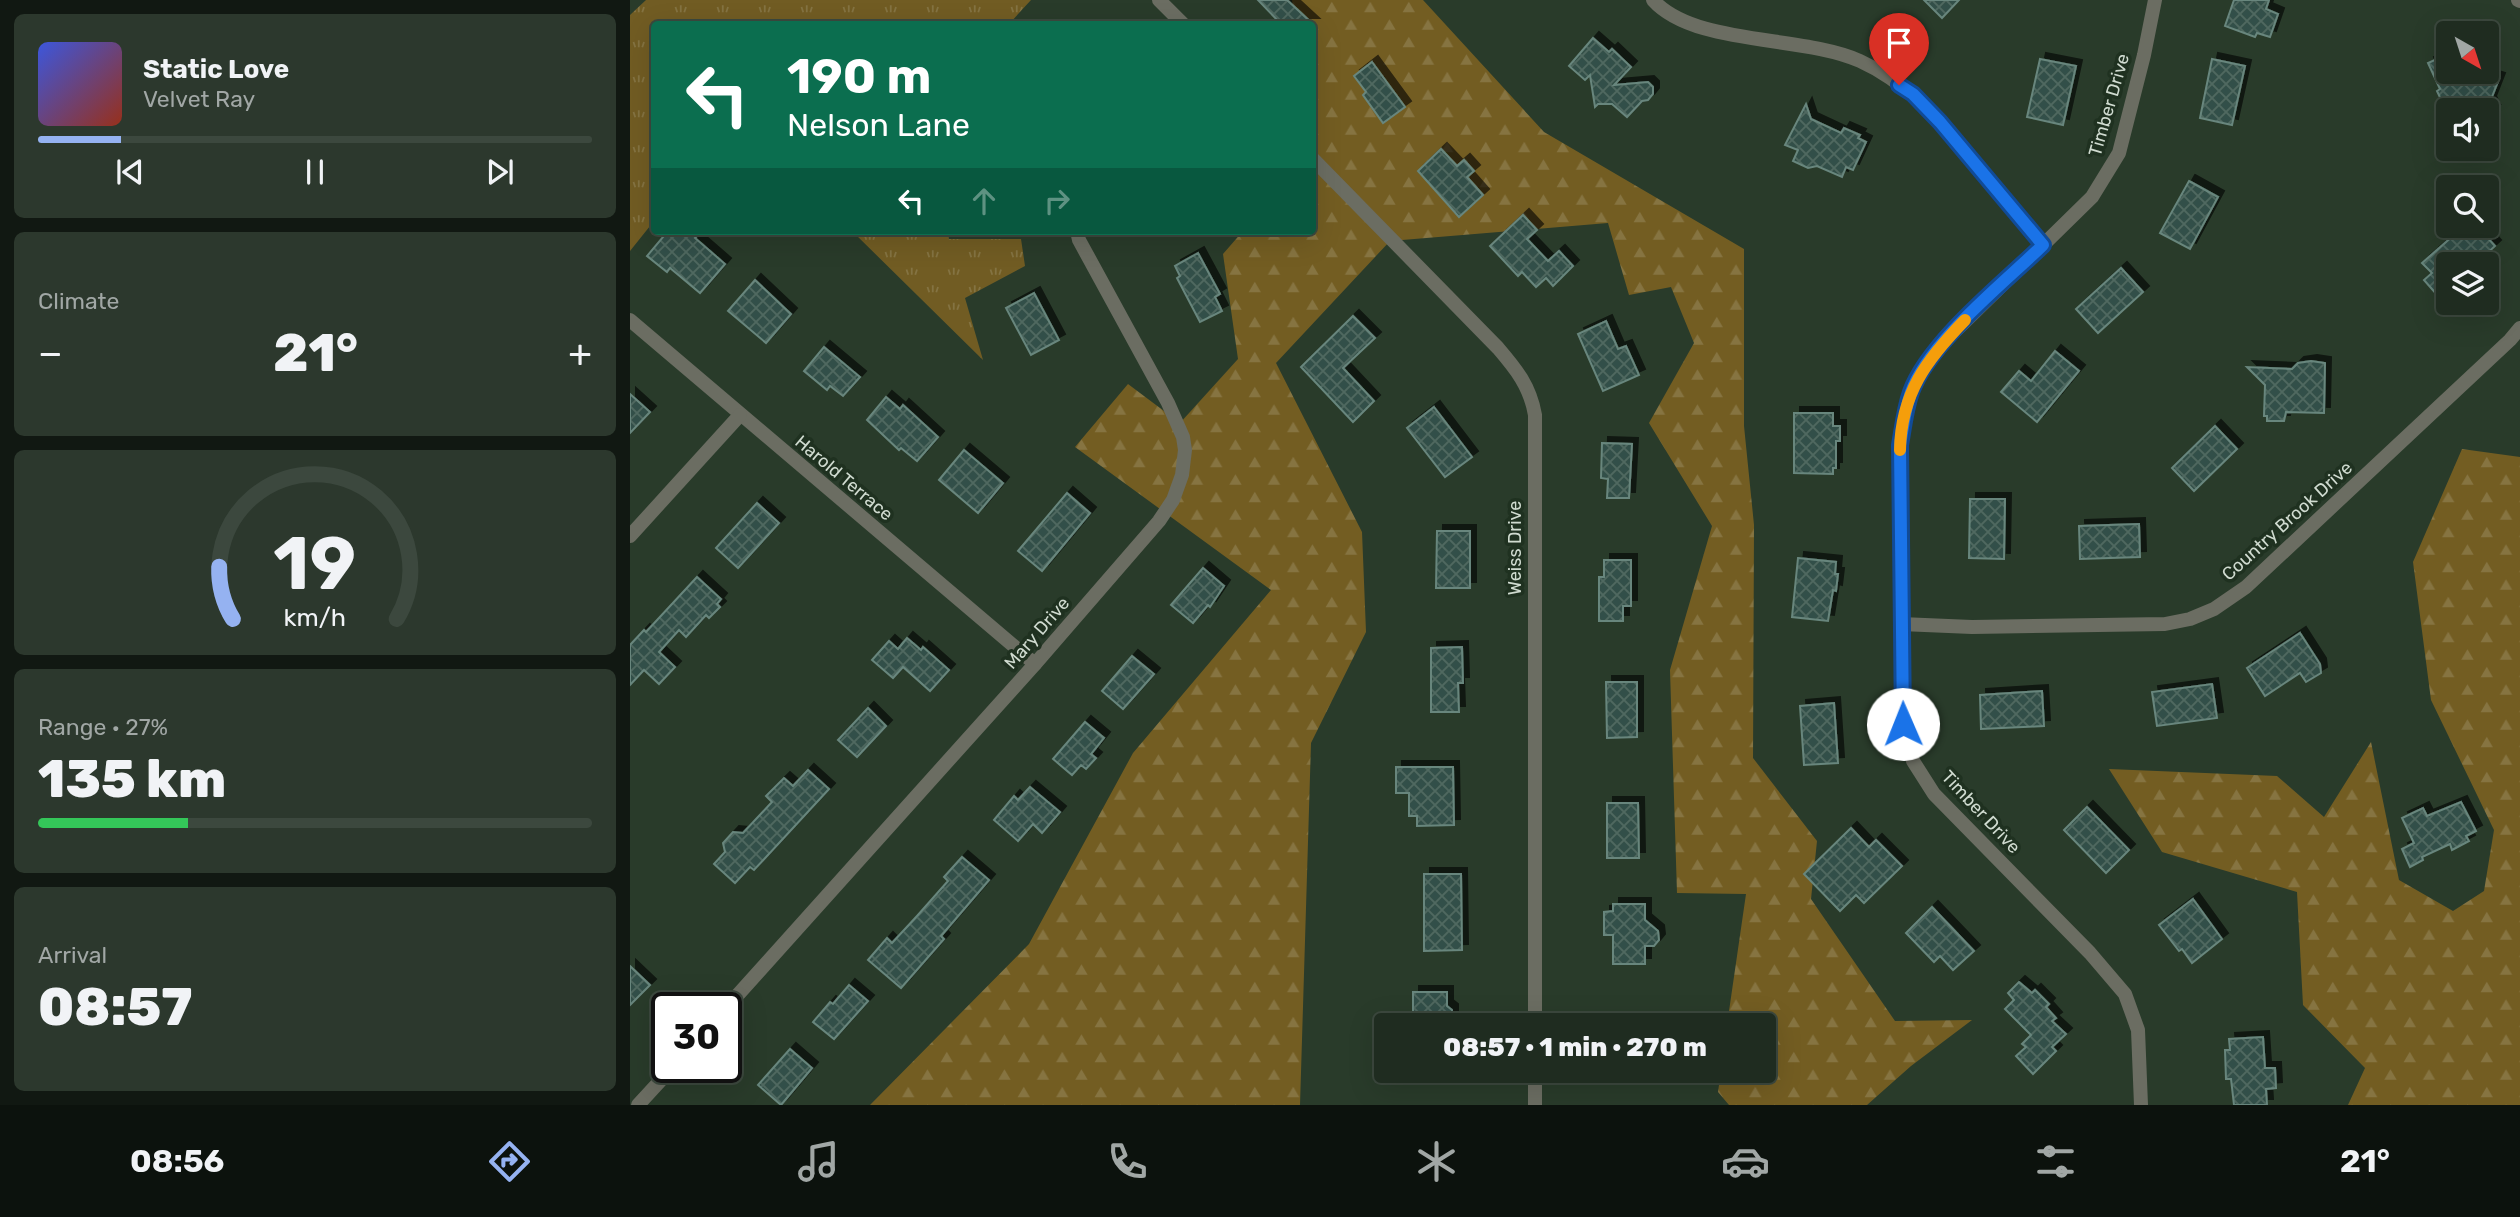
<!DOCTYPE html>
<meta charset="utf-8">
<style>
body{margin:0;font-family:Rubik,sans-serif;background:#2c382d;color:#f1f3f6;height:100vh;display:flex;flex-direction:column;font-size:26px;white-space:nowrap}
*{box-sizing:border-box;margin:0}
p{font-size:23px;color:#a1a7a5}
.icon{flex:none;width:38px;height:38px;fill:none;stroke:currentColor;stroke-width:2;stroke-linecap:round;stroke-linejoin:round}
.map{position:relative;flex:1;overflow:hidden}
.details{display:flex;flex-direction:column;gap:14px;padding:14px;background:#111812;width:630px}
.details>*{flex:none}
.hud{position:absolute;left:21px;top:21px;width:665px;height:214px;border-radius:7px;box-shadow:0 7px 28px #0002,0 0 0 2px #3c483e;background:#0b6e4f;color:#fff;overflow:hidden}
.needle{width:46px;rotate:141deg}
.tools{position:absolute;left:1806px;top:21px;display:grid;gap:14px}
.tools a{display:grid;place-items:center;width:63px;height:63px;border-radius:7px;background:#1f2c20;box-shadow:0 7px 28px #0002,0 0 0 2px #3c483e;font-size:35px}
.speed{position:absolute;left:21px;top:992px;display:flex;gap:14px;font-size:35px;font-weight:700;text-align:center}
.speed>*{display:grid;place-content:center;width:91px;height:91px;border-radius:50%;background:#1f2c20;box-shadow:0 7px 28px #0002,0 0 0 2px #3c483e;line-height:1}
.speed .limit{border:4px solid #111;border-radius:10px;background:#fff;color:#111}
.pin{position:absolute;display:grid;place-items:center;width:60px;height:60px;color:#fff;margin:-72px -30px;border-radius:50% 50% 50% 0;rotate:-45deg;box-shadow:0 0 7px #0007}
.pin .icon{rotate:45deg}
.me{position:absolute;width:77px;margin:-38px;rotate:359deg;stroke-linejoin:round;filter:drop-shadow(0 0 5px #0008)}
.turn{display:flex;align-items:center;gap:24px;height:147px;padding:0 21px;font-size:32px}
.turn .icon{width:91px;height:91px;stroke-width:2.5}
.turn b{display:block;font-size:49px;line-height:60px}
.lanes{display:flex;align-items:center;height:66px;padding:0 21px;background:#0003;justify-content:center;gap:35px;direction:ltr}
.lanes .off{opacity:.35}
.big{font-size:52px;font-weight:800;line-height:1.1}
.details .widget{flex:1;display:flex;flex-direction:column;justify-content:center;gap:10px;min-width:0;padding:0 24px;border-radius:10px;background:#2c382d}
.details .dial{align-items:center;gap:0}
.dial svg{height:182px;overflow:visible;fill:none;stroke:#3c483e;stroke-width:7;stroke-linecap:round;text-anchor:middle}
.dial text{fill:#f1f3f6;stroke:none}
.song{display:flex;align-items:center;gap:21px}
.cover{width:84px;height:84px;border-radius:10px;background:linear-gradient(135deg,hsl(230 70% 55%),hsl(10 70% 35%))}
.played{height:7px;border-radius:4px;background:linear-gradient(90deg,#95b2f1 15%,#3c483e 15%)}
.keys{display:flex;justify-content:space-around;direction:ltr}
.heat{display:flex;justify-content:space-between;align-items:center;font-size:38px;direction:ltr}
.charge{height:10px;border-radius:5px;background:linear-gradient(90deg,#34c759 27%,#3c483e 0)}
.trip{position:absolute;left:744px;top:1013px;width:402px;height:70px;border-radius:7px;background:#1f2c20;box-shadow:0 7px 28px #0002,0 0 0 2px #3c483e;font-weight:800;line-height:70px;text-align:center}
.tab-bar{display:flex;height:112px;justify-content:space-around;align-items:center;background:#0c120d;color:#a1a7a5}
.tab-bar .icon{width:49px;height:49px}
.tab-bar .current{color:#95b2f1}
.tab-bar b{font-size:32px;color:#f1f3f6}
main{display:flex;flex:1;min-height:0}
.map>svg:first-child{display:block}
.grass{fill:url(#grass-tufts)}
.forest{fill:url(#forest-firs)}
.building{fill:url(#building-cross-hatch);stroke:#68867d;stroke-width:2;filter:url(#shadow)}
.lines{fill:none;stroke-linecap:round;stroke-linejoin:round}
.minor{stroke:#6b6d62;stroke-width:14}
.route-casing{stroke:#114b97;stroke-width:18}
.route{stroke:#1a73e8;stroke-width:12}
.slow{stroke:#f59e0b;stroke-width:12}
.labels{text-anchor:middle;stroke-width:7;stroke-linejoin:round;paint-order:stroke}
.street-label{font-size:18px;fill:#d0dbd0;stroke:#1f3120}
</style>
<main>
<section class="details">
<div class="widget">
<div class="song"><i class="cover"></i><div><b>Static Love</b><p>Velvet Ray</p></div></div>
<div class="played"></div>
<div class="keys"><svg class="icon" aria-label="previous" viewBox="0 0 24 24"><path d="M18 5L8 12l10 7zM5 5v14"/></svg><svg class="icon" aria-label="pause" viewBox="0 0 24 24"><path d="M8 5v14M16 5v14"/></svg><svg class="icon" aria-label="next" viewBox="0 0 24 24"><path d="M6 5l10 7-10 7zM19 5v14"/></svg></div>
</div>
<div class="widget"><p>Climate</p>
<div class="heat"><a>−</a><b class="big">21°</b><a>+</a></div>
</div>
<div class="widget dial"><svg viewBox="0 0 100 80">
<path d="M14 69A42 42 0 1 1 86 69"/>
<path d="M14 69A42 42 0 0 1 8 46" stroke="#95b2f1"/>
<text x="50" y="56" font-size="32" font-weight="700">19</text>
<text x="50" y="72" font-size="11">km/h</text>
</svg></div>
<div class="widget"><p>Range · 27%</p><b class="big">135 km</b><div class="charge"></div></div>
<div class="widget"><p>Arrival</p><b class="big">08:57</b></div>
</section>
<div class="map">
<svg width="1890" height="1105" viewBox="0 0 1890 1105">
<defs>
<pattern id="grass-tufts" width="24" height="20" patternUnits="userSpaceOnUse" patternTransform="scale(1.75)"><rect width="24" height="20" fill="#715c23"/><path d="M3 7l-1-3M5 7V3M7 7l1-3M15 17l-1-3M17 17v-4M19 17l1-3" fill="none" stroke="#847342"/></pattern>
<pattern id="forest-firs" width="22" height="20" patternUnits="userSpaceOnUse" patternTransform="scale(1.75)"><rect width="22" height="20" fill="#735d22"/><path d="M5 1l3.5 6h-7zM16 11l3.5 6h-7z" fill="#867441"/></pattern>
<pattern id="building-cross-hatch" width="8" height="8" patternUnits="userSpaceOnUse" patternTransform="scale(1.75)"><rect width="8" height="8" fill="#335048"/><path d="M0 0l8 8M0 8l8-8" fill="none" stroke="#506961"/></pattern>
<filter id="shadow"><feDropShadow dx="6" dy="-6" stdDeviation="0" flood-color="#0009"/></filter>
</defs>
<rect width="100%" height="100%" fill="#293b2a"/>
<g class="grass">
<polygon points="16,0 401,0 379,24 24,24 24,221 0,251 0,15"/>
<polygon points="222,231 317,231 319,239 391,239 395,266 335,298 353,360"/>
</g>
<g class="forest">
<polygon points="662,0 793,0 914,132 1114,249 1114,426 1124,525 1123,758 1187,841 1181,899 1265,1021 1342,1020 1281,1066 1237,1105 1099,1105 1088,1092 1091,1071 1134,1071 1134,1026 1097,1025 1116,894 1047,893 1040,670 1082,526 1019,423 1064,343 1041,287 999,295 978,223 760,241 646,363 732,532 736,632 681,743 670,1105 240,1105 399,944 503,753 641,590 445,447 498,384 550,423 608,359 593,254 613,231 682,231 682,24 665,24"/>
<polygon points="1832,449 1890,457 1890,1105 1718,1105 1735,1068 1673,1005 1667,892 1532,852 1479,769 1647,776 1694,817 1741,742 1769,880 1823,911 1854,891 1864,830 1801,700 1783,562"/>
</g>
<g class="building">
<polygon points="628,0 657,0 683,24 651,24"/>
<polygon points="1294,0 1329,0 1312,18"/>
<polygon points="1604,0 1639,0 1636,9 1648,14 1640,37 1627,33 1625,37 1595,26"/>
<polygon points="963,38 979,52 982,49 1001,67 984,85 1018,82 1023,87 1023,94 1018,100 1012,101 997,117 982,104 968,104 965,107 960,75 955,80 939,66"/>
<polygon points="1818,54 1818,72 1846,72 1869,79 1860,102 1864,110 1816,110 1807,91 1810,89 1798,63"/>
<polygon points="1410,59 1446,66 1433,125 1397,117"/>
<polygon points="1582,59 1615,66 1602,125 1570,118"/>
<polygon points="742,62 775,107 753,123 733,95 736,92 724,76"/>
<polygon points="1176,104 1181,119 1211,133 1214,128 1230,135 1228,138 1236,142 1223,170 1216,167 1212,177 1187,166 1178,168 1163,161 1168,150 1155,145"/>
<polygon points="811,149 827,166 834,160 844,171 837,177 853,195 829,217 788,171"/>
<polygon points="1559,181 1588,197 1560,249 1530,233"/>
<polygon points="893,215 907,230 897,239 918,261 929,251 943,266 923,286 916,278 906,287 892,272 888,276 860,246"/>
<polygon points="1824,226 1847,226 1865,246 1853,257 1859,264 1818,264 1818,292 1817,290 1809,297 1794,280 1802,273 1792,263 1824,235"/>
<polygon points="38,231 71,231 65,238 95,264 70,293 40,268 37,272 17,256"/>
<polygon points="568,253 590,294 585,297 592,311 570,322 547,278 550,276 545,266"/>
<polygon points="1491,268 1513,292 1468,333 1446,309"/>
<polygon points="125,280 161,314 136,343 98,311"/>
<polygon points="404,293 429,340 401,355 376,308"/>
<polygon points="723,316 745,338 713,368 744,401 723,422 671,367"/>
<polygon points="976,321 988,349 996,346 1009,375 973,391 948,334"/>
<polygon points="194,347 230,377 213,396 200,386 197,390 174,371"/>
<polygon points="1425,351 1449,371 1407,422 1371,392 1389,371 1401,381"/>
<polygon points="1681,361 1695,363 1694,413 1656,412 1654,421 1637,421 1637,416 1634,416 1635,385 1617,367 1662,369 1668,363"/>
<polygon points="0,394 20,412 0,433"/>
<polygon points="256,397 270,409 273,405 308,437 287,461 271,448 269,450 237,420"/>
<polygon points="804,407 842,457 815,477 777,428"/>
<polygon points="1164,413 1203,413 1203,426 1210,426 1210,441 1206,441 1206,468 1203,468 1203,474 1164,473"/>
<polygon points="1585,426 1607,449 1564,491 1542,468"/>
<polygon points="972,443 1002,444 999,498 977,498 978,479 971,478"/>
<polygon points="334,450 373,483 348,513 309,480"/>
<polygon points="437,493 460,513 412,571 388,551"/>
<polygon points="1340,499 1375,499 1374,559 1339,558"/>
<polygon points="127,503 149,523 108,568 86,548"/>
<polygon points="1509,524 1510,557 1450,559 1449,526"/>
<polygon points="807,531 840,531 840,588 806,588"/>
<polygon points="1168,558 1206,562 1205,574 1208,574 1206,591 1203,590 1198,621 1162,617"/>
<polygon points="974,560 1001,560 1001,606 993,606 993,621 969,621 969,577 974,577"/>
<polygon points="573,568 594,586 580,607 578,605 563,623 541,605"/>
<polygon points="67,577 91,599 87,604 90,607 79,618 76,615 56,637 49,630 29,652 45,667 29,684 14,670 0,685 0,645 14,630 16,632"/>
<polygon points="1670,633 1690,664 1691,673 1676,682 1670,673 1635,696 1617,668"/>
<polygon points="277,638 291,650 293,647 319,670 300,691 273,667 263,678 242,660 259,641 268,649"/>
<polygon points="832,647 833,683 828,683 829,712 801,712 801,648"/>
<polygon points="502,656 524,674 493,709 472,691"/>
<polygon points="976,682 1007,682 1007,737 977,738"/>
<polygon points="1582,684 1587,718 1527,726 1522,692"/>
<polygon points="1412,691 1414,726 1351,729 1350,695"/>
<polygon points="1204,703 1208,763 1174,765 1170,706"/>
<polygon points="238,708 256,726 227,757 208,740"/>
<polygon points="455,722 474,738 461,754 466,758 456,769 451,765 442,775 423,759"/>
<polygon points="766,767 823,767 824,825 787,826 787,816 779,816 779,793 766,793"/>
<polygon points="178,770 199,789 124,870 120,867 105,883 84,864 95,852 93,843 103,832 113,833 142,802 136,796 154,778 163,786"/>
<polygon points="400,787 430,812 412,833 403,824 388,841 364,820 384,796 388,800"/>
<polygon points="1831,802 1846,831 1836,836 1839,841 1822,850 1820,844 1792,857 1793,860 1780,867 1772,849 1784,843 1772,818 1793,808 1797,816"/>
<polygon points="977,803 1008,803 1009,858 977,858"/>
<polygon points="1457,807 1499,850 1476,873 1434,830"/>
<polygon points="1221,828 1239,847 1246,840 1272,866 1234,903 1226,895 1210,911 1174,874"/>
<polygon points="332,857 359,880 311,936 314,939 271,988 238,960 257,938 262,943 287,916 318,881 314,877"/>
<polygon points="794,874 831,874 832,950 794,951"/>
<polygon points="1563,899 1592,939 1562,963 1552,949 1549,951 1529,925"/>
<polygon points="983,904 1015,904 1015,920 1028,931 1029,940 1024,946 1015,946 1015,964 983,964 983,935 974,935 974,912 983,911"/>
<polygon points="1302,907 1344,951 1323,970 1310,956 1304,962 1276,933"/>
<polygon points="0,966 20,985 0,1005"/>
<polygon points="1389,982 1402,993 1405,990 1419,1004 1416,1007 1426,1018 1422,1021 1436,1034 1422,1047 1426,1051 1403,1074 1386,1056 1396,1047 1392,1044 1401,1035 1375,1009 1384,1000 1378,993"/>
<polygon points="219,985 238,1001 204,1039 183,1022 200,1002 203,1004"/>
<polygon points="783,992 817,992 817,1006 822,1010 822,1018 817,1021 817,1026 783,1026"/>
<polygon points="1633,1037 1635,1068 1645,1068 1646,1088 1636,1089 1637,1105 1604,1105 1601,1079 1596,1079 1595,1050 1600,1050 1599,1039"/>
<polygon points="160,1049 182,1068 151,1105 128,1085"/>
</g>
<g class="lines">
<g class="minor">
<polyline points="529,0 553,24"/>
<path d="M1023,0C1064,46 1173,35 1230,61C1279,83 1311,123 1345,163C1367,190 1390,218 1413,245"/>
<polyline points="1888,0 1890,1"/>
<path d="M682,158L868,348C886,369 900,386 905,415V1026"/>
<polyline points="0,320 405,664"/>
<polyline points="0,536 110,415"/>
<polyline points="1271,624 1342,627 1535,624 1560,619 1584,609 1616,587 1880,340 1890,328"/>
<polyline points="96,1008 405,664 529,521 543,500 552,475 555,450 553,437 538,403 449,240 447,231"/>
<polyline points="905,1071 905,1105"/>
<polyline points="8,1105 42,1068"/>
<polyline points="1511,1105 1508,1030 1495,994 1460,953 1304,794 1283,761 1273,724 1270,445 1281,390 1293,367 1309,347 1462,197 1489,153 1514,55 1525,0"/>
</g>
</g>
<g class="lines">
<g class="route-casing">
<path id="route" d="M1269,85L1283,94L1310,122L1413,245C1374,283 1299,342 1281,392C1275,409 1273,428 1270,445L1273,724"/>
</g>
<use href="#route" class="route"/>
<path class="slow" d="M1270,450C1271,393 1297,359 1335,320"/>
</g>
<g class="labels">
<g class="street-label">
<text transform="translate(1479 105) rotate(-74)" y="6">Timber Drive</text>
<text transform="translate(214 478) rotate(40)" y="6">Harold Terrace</text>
<text transform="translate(1657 521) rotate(-42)" y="6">Country Brook Drive</text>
<text transform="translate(885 548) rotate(-90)" y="6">Weiss Drive</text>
<text transform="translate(407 633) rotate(-49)" y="6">Mary Drive</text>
<text transform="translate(1351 812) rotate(47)" y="6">Timber Drive</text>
</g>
</g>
</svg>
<div class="tools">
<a><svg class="needle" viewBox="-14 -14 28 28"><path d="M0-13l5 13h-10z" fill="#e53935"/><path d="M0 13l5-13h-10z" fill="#a1a7a5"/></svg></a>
<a><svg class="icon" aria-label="sound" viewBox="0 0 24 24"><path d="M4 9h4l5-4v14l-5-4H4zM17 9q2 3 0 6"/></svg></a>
<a><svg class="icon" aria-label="search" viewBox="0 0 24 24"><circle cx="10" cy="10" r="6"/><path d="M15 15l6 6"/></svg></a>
<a><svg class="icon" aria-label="layers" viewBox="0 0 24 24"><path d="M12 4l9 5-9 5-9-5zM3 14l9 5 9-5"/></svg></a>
</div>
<div class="speed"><div class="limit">30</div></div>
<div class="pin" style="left:1269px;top:85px;background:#d93025"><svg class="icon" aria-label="arrive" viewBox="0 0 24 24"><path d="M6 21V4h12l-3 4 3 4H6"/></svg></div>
<svg class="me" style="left:1273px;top:724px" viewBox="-20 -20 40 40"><circle r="19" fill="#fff"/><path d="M0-13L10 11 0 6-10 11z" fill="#1a73e8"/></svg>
<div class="trip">08:57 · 1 min · 270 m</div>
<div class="hud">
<div class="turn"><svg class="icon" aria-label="left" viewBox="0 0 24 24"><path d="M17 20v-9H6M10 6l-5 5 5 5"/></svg><div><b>190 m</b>Nelson Lane</div></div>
<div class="lanes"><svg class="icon" aria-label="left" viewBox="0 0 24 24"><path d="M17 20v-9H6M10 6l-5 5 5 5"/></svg><svg class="icon off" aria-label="ahead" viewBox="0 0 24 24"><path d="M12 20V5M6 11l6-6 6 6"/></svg><svg class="icon off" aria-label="right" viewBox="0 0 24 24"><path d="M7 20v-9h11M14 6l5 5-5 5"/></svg></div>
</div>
</div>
</main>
<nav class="tab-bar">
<b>08:56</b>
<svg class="icon current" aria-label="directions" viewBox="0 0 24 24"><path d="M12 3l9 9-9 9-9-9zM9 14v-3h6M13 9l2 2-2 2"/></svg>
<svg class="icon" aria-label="music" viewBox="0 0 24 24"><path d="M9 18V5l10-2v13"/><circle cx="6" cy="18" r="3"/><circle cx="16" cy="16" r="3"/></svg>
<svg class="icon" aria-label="phone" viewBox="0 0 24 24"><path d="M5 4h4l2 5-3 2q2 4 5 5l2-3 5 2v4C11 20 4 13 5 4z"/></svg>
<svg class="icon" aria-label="climate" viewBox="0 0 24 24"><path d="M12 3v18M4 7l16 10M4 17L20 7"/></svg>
<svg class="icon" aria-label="car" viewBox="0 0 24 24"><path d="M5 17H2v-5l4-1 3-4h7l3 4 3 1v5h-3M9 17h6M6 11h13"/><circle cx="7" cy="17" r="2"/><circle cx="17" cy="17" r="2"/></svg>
<svg class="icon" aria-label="filters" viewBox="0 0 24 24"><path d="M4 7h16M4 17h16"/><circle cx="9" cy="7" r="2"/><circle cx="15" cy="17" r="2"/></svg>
<b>21°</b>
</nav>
